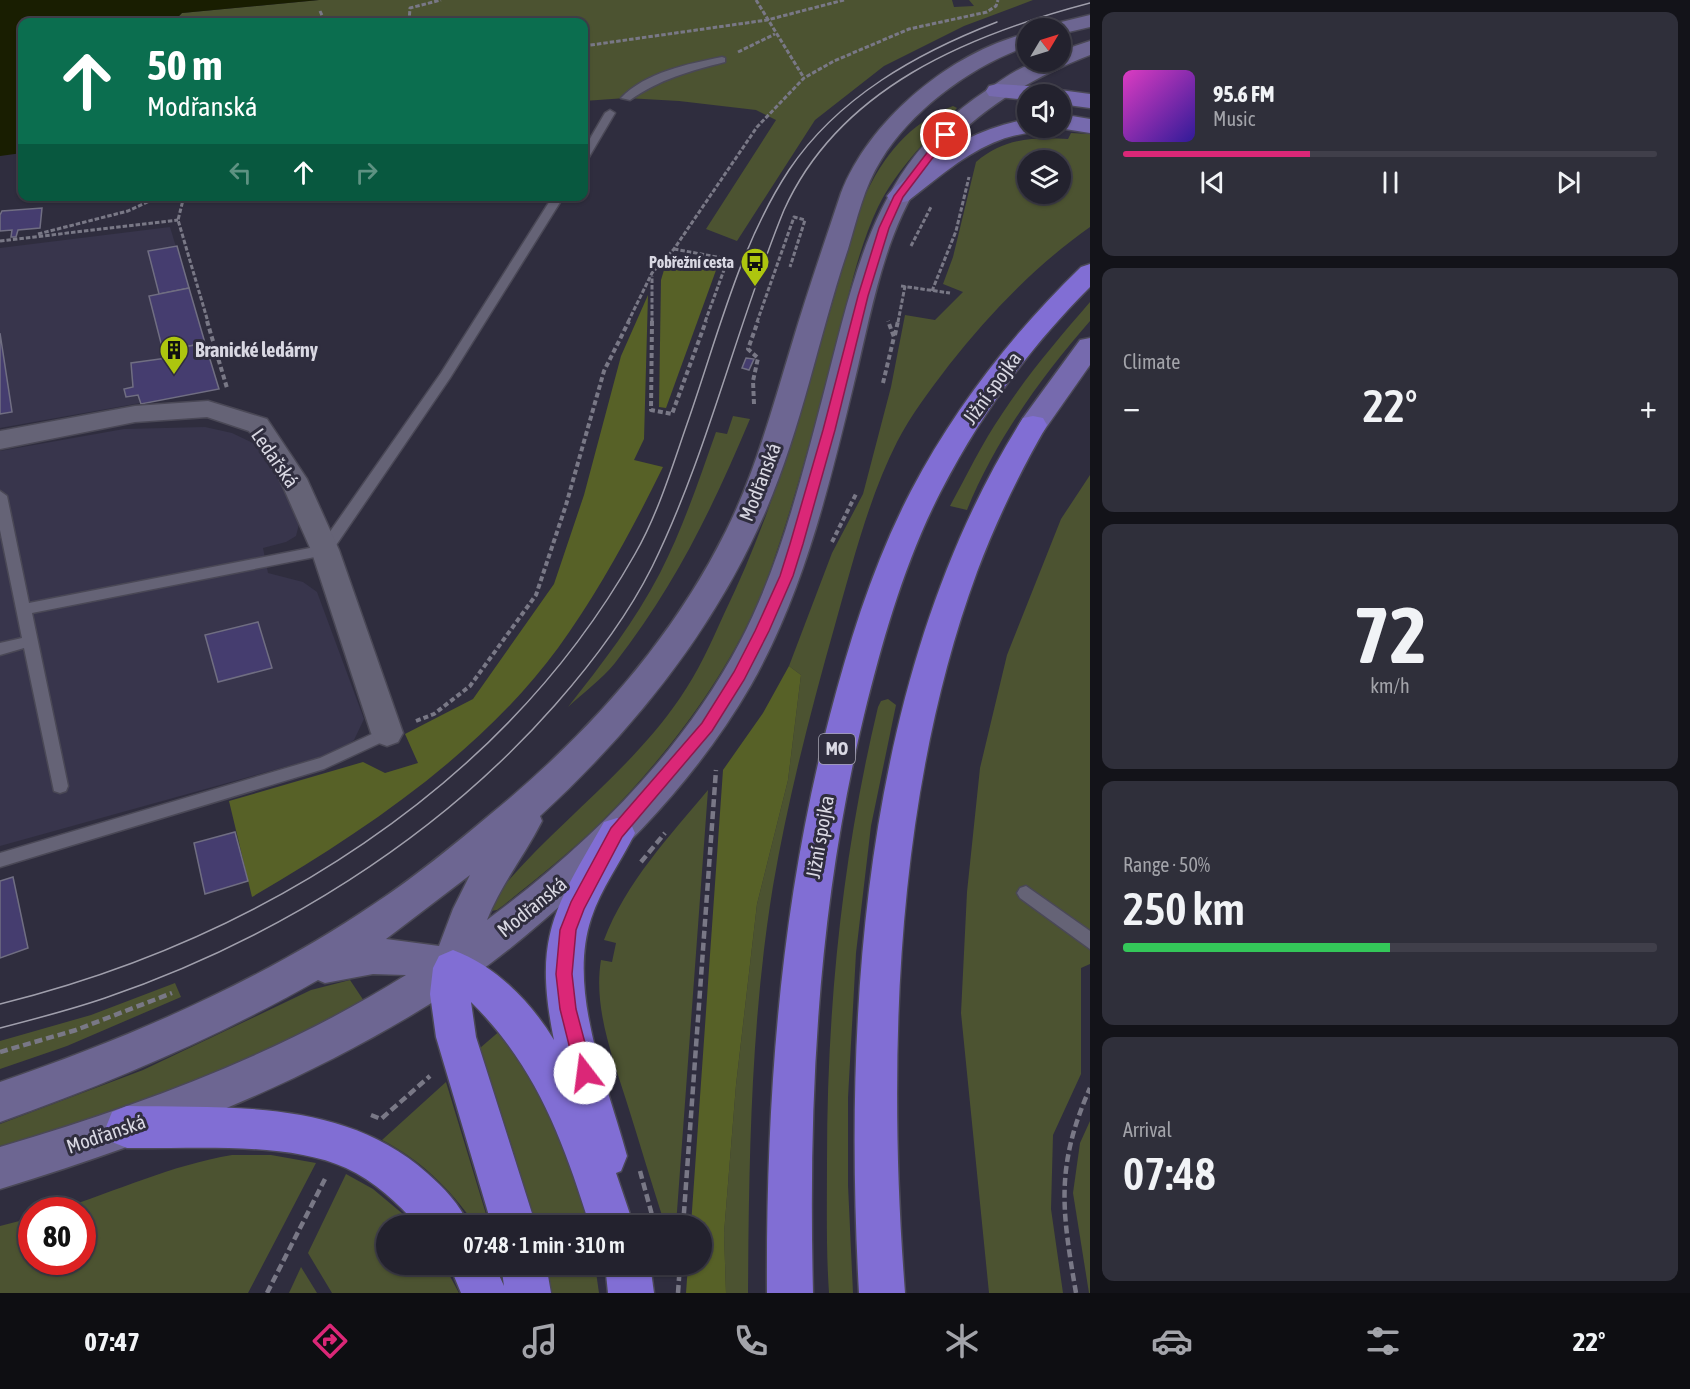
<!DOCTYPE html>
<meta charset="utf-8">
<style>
body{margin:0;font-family:"Asap Condensed",sans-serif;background:#2f2f3a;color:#f1f3f6;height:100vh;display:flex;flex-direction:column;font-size:22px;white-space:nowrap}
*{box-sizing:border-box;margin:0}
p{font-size:20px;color:#a3a4aa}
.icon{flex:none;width:33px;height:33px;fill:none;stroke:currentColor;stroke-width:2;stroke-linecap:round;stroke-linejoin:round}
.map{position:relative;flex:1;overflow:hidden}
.panel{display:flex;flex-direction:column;gap:12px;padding:12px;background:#131319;width:600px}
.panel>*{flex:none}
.banner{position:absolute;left:18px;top:18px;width:570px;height:183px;border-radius:12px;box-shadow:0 2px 4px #0004,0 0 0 2px #403f4a;background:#0b6e4f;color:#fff;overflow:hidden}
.needle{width:39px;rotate:52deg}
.controls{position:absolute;left:1017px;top:18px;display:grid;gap:12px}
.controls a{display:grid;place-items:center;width:54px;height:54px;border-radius:50%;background:#23222e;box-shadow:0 2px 4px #0004,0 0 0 2px #403f4a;font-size:30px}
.speed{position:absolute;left:18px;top:1197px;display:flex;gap:12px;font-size:30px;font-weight:700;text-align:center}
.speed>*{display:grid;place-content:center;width:78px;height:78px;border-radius:50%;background:#23222e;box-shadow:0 2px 4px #0004,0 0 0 2px #403f4a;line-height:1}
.speed .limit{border:9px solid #d22;background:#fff;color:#111}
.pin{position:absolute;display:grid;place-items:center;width:51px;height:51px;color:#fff;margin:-26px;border:3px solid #fff;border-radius:50%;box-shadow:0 2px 6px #0007}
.me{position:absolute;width:66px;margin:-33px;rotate:345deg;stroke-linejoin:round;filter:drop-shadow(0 0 4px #0008)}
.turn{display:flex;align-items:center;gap:21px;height:126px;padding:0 30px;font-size:27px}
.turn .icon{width:78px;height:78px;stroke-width:2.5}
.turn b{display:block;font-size:42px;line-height:51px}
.lanes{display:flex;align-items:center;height:57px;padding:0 30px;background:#0003;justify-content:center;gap:30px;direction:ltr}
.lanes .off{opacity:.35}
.big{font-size:45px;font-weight:600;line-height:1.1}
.panel .tile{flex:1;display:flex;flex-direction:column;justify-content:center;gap:9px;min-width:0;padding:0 21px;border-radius:12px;background:#2f2f3a}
.panel .dial{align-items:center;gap:0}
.dial b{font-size:78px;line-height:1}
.song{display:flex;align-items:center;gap:18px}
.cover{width:72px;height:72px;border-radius:9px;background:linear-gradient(135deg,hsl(310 70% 55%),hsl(250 70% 35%))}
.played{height:6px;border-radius:3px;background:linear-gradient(90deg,#db2777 35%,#403f4a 35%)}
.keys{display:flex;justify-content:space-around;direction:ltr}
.heat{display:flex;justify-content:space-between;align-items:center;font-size:33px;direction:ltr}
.charge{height:9px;border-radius:4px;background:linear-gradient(90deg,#34c759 50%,#403f4a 0)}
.trip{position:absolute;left:376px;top:1215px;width:336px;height:60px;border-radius:30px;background:#23222e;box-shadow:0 2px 4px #0004,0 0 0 2px #403f4a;font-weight:600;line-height:60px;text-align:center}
.tab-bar{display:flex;height:96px;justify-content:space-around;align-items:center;background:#0e0e12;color:#a3a4aa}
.tab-bar .icon{width:42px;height:42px}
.tab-bar .current{color:#db2777}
.tab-bar b{font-size:27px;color:#f1f3f6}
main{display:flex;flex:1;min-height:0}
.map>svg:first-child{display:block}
.built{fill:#38354c}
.green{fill:#4c5331;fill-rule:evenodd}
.forest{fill:#576127}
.water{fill:#191e01}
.building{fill:#453d6f;stroke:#706e82;stroke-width:1.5}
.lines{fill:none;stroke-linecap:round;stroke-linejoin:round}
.lane-casing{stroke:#4a4856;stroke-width:3}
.street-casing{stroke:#4a4856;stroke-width:3}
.secondary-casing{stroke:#4a4856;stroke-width:3}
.primary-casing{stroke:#4a4856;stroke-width:3}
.highway-casing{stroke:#4a4856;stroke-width:3}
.path-far2{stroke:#797886;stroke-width:3;stroke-dasharray:4.5 2;stroke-linecap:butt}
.path-far1{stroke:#797886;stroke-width:4;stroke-dasharray:5 3;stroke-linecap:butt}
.path{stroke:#797886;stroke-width:4.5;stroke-dasharray:8 4;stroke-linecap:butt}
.lane{fill:#656376;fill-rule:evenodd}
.street{fill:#656376;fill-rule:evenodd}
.secondary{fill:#6d6692;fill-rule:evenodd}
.primary{fill:#766aae;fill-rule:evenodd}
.highway{fill:#816ed4;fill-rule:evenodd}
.tram{stroke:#a09fac;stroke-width:1.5}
.route{fill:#db2777;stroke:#8e194d;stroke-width:1.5}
.labels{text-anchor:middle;stroke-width:6;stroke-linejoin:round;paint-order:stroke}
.far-poi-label{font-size:16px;font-weight:bold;fill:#d9d8e3;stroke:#2f2d3e;text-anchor:end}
.shield{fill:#2f2d3e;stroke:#a6a5b2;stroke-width:1.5}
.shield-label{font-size:18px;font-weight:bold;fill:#d9d8e3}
.poi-label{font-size:20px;font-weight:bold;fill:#d9d8e3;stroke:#2f2d3e;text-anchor:start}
.street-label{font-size:20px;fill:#d9d8e3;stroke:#2f2d3e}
</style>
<main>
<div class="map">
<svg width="1090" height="1293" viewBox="0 0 1090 1293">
<rect width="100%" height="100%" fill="#2f2d3e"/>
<g class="built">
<polygon points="170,227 219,389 0,428 0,248"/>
<polygon points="205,427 232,433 255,444 284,478 299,524 296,536 286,542 263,548 268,573 303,582 317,592 364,719 354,740 335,753 0,846 0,451 124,429"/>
</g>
<g class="green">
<polygon points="319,0 952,0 954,7 974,6 969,0 1033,0 964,26 884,66 815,120 737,241 706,229 776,120 756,110 679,101 626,98 584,101 584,22 173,22 182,13"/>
<path d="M953,106L957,108C928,138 897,169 878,207C858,249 848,298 837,343C816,420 796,498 769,574C736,666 670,753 601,822C571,852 537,878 504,905L497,910L491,911L489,904C546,830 627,776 680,698C698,672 711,643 724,614C789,481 819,338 864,198C883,156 909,123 953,106Z"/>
<path d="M1071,133L1090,134V227C1035,266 991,312 949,365C930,390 911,415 897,442C869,497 852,565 835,625C811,710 788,798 773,886C751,1020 749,1157 748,1293H726L724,1233L736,1085L757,904L788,780L801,675L789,666L832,553L863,494L891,387L905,315L935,320L963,292L943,284L953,257L976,162C1004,138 1033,137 1068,139ZM1028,160H1060V194H1028Z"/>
<path d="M1090,302V321C1041,377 995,441 967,510L950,506C967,475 982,443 1002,414C1028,374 1059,338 1090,302Z"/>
<path d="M733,416L750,419C712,509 675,586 615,663C602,679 583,693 568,707C602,664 635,621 660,573C683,528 699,480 716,432L727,434Z"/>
<polygon points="1090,475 1090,964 1081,968 1081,1074 1053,1135 1051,1209 1063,1293 989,1293 961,1013 967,892 980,768 1007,655 1061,519"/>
<path d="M888,699L896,705L871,826L856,953L848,1098V1185L853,1293H829C826,1249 827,1205 827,1161C827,1006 842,858 878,707L881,701Z"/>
<path d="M708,790L676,1225H665C652,1185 640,1144 627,1103C613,1058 593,1008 601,960L612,962L616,943L604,940C626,882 669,837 708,790Z"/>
<path d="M350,980L364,1001C337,1015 310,1031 283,1044C193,1087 96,1120 0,1147V1124L143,1070L311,990Z"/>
<polygon points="175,983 181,997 67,1046 0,1069 0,1041 91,1015"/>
<path d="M502,1029C516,1047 525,1066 535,1086C558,1131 576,1176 588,1225H534L514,1153L480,1048Z"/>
<path d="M446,1082L486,1214L483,1225L475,1224C449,1188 422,1161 382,1140Z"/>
<polygon points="1090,1121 1090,1293 1089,1293 1073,1193 1080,1143"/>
<path d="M232,1155H271L316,1163L248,1293H0V1226L31,1218L32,1262H82V1210H58C116,1191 172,1165 232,1155Z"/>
<polygon points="346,1174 373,1189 416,1225 387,1226 387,1264 444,1265 459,1293 332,1293 308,1253"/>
<polygon points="541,1265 595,1265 599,1293 545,1293"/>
<polygon points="301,1267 317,1293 289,1293"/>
</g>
<g class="forest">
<polygon points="686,256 719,262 666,408 659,407 661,280 664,270"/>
<path d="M648,295L644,439L634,460L663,467C632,530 599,591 558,648C481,753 363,832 252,897L229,801L363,762L385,773L418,763L405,734L473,699L554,584L584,495L621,356Z"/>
<polygon points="789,666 801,675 788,780 757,904 736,1085 724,1233 726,1293 686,1293 688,1265 702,1264 702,1226 691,1225 723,770 763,713"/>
</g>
<polygon class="water" points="0,0 319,0 182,13 173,22 22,22 22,153 0,156"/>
<g class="building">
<polygon points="42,208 40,228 18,230 16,237 11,237 12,230 0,231 0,215 2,211"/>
<polygon points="177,246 189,288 159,294 148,251"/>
<polygon points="189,288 205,343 163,351 149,296"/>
<polygon points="0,333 12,412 0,414"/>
<polygon points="205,343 219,389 141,404 138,395 126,397 124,389 133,387 131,363 182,356 179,348"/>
<polygon points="746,358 754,359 749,370 742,368"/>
<polygon points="258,622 272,668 218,682 205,635"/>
<polygon points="235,832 248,881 205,894 194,843"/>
<polygon points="13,877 28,948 0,958 0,881"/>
</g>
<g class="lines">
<g class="lane-casing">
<g id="lane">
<path d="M722,57L725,58V62C690,71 660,79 630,100L621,98C646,72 688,64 722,57Z"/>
<polygon points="610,110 615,113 589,157 584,160 584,149 605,113"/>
<polygon points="553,196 564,196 450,378 330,554 32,613 68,786 66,791 60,793 54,791 24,648 0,655 0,643 22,638 0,530 0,491 7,496 29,603 320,546 441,373"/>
<polygon points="387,727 393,729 395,733 393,737 324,769 0,867 0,853 320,758"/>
<polygon points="1026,886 1090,931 1090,949 1020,898 1017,893 1020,888"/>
</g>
</g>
<g class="street-casing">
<polygon id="street" points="208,401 267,419 307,479 339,550 403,733 398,742 387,746 376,742 371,733 311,550 280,480 249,431 207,417 135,422 0,449 0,431 135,406"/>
</g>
<g class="secondary-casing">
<g id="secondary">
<polygon points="1090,15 1090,27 1060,34 1060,28 1050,28 1053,24"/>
<path d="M1028,33V46C973,65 911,110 881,160C864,187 857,219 848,249C817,341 800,439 758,528C707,639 630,733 540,816L542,821C525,855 501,884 487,920C587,846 682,753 740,642C780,565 801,479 823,396C855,275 873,164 987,90C1002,80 1021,65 1039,62C1045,60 1054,62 1060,62V51L1090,41V55C1026,80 963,117 923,177C883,237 871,314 854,383C829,487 804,591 751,685C706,763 645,831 578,890C543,921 506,954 467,980C324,1076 164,1139 0,1189V1147C144,1104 278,1055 406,975L373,974L325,983L318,980C216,1038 110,1083 0,1122V1082C131,1037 259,982 374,904C415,877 454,845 492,813C587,735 671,642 726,531C755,473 772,409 791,347C806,296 824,244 841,193C870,119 951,52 1028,33ZM470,875L453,909L439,946L386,939Z"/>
</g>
</g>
<g class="primary-casing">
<g id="primary">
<polygon points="997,84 1043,87 1053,92 1060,90 1090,94 1090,108 1060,104 1060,94 1028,94 1028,100 989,96 986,91 989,86"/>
<polygon points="1060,114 1090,119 1090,133 1059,128"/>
<path d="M1028,119V128H1038L1036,131C1024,134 1012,135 1000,140C965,153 937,179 908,201L899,203L890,201L887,196C894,186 906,179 915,172C950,145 984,127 1028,119Z"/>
<polygon points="1090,338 1090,365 1043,432 1033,434 1023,432 1019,425 1023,418 1080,340"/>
</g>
</g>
<g class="highway-casing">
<g id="highway">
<path d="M1090,264V287C1030,347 980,415 941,491C905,561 883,638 864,715C818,905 808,1098 813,1293H767C766,1098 780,905 830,715C850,639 874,562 911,491C955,407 1013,333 1081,267Z"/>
<path d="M1033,416L1043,418L1047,425C1020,472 996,521 977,572C895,795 887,1059 905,1293H859C843,1005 865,668 1023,418Z"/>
<path d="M617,818L630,822L635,833C621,862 601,888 591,919C567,992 608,1085 627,1156L621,1171L616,1173L634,1226H590C563,1140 536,1066 471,1002L476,1037L536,1226H492L436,1037L430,994L433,968L439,956L453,950C496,966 531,1002 554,1040C533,937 554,909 604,822Z"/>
<path d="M127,1106C229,1108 345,1099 427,1173C444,1188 460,1204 469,1226H418C398,1203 374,1181 346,1168C287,1141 192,1149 127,1148L112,1142L106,1127L112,1112Z"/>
<polygon points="449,1264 494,1264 504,1286 501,1264 546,1264 551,1293 461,1293"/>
<polygon points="605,1264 650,1264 654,1293 608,1293"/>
</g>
</g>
<g class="path-far2">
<polyline points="756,0 804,78"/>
<polyline points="320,11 325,22"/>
<polyline points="409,22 410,8 441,0"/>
<polyline points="584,46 767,20 844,0"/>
<polyline points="738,52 775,34"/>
<polyline points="184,196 178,220 208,322"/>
<polyline points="38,234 128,211 160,196"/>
<polyline points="0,241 178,220"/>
<polyline points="911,246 931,207"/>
<polyline points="674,249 728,259 705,322"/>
<polyline points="901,286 950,293"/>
<polyline points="932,291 956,231 969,177"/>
<polyline points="628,322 652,273 674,249 757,127 804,78 834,61 909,29 987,12 996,6 998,0"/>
<polyline points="652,322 652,276"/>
<polyline points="757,322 794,217 805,220 790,267"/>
<polyline points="898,322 905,286"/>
</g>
<g class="path-far1">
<polyline points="207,321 227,388"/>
<polyline points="652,321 651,410 672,414 706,321"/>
<polyline points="895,335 898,321"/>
<polyline points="883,383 894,337 888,321"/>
<polyline points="754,404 753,381 758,358 748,349 758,321"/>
<polyline points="832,542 857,492"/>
<polyline points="416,721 434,714 470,686 536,595 566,505 604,371 629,321"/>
</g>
<g class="path">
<polyline points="641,862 665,833"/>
<polyline points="0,1052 76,1030 172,993"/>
<polyline points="371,1115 381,1119 430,1076"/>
<polyline points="640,1171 655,1226"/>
<polyline points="683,1226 716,770"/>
<polyline points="267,1293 325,1179"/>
<polyline points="678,1293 680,1264"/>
<path d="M1076,1293C1062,1211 1055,1167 1090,1088"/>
</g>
<use href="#lane" class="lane"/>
<use href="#street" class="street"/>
<use href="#secondary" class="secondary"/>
<use href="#primary" class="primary"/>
<use href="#highway" class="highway"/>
<g class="tram">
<path d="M0,1004C257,940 502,789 635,554C658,514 672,467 687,424C717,339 739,246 789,170C838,97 917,53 997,22"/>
<path d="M0,1028C35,1019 70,1010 105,998C274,940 436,840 555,705C592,663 627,617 652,567C708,453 736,327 784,210C839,88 968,35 1090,3"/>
</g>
</g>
<polygon class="route" points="942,133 950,135 903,197 889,228 868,296 835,430 803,544 793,576 769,631 744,680 712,731 622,837 584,909 576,930 572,974 576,1009 593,1073 591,1079 585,1081 579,1079 576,1073 560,1009 556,974 560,930 571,902 611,828 702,723 734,672 755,631 780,576 790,544 823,430 858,296 879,228 894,196"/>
<defs>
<g id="bus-pin" transform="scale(1.5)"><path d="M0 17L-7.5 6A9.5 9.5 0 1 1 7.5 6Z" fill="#adc60e" stroke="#2f2d3e"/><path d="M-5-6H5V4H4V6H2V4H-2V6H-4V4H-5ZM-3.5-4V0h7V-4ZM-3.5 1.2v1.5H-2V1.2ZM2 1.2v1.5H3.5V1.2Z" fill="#111"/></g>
<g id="building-pin" transform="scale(1.5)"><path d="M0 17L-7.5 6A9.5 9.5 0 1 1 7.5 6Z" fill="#adc60e" stroke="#2f2d3e"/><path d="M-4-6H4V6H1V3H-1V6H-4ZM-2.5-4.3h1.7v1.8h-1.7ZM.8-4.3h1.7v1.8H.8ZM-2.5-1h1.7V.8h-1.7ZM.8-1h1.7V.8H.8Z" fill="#111"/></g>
</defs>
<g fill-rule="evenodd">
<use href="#bus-pin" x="755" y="262"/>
<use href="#building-pin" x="174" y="350"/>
</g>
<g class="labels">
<g class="far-poi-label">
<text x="734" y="268">Pobřežní cesta</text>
</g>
<rect class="shield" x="819" y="734" width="36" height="30" rx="4.5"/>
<g class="shield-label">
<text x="837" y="755">MO</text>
</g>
<g class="poi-label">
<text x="195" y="357">Branické ledárny</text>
</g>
<g class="street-label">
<text transform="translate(992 388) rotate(-54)" y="7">Jižní spojka</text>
<text transform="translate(275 458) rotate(55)" y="7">Ledařská</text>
<text transform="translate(760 482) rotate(-69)" y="7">Modřanská</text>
<text transform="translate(820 837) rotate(-80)" y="7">Jižní spojka</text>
<text transform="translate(532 907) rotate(-39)" y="7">Modřanská</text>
<text transform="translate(106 1134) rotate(-19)" y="7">Modřanská</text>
</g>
</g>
</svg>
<div class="controls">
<a><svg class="needle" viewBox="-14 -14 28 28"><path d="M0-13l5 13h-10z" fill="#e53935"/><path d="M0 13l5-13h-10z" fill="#a3a4aa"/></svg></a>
<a><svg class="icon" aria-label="sound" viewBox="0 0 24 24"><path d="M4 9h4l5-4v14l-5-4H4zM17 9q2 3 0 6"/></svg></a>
<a><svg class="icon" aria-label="layers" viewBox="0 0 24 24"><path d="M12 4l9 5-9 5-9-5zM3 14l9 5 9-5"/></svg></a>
</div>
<div class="speed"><div class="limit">80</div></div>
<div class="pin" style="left:946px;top:135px;background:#d93025"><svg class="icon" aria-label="arrive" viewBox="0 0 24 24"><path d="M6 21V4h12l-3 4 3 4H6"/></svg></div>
<svg class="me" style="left:585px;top:1073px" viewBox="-20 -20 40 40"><circle r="19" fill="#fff"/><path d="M0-13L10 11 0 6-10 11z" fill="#db2777"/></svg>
<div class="trip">07:48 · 1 min · 310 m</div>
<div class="banner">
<div class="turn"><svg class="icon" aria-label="ahead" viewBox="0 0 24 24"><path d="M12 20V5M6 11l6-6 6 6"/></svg><div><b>50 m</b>Modřanská</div></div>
<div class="lanes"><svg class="icon off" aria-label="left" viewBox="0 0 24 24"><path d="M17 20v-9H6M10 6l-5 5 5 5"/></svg><svg class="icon" aria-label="ahead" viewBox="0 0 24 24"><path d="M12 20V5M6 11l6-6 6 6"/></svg><svg class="icon off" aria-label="right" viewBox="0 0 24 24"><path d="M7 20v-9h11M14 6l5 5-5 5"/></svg></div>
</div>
</div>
<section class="panel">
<div class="tile">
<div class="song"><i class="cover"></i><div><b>95.6 FM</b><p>Music</p></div></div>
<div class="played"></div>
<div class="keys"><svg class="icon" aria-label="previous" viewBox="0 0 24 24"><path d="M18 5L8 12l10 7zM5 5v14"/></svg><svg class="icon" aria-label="pause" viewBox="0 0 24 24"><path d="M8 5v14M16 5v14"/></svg><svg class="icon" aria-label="next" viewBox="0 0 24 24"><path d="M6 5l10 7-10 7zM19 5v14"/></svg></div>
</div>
<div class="tile"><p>Climate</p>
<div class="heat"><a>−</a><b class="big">22°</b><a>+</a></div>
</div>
<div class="tile dial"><b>72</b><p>km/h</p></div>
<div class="tile"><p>Range · 50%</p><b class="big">250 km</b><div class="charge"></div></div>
<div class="tile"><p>Arrival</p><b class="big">07:48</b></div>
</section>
</main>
<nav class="tab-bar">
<b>07:47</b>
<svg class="icon current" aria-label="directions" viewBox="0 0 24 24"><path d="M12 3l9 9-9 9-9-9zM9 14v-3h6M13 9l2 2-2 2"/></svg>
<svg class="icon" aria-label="music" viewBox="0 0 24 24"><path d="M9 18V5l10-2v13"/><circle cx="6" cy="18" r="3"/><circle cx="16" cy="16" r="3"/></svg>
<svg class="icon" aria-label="phone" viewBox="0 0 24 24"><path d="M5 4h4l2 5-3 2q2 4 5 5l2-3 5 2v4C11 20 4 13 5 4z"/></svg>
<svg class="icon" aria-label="climate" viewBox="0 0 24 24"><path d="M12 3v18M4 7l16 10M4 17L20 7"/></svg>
<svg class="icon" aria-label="car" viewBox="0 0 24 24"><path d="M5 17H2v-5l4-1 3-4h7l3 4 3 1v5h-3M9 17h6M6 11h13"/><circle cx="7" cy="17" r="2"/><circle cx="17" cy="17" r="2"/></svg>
<svg class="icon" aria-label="filters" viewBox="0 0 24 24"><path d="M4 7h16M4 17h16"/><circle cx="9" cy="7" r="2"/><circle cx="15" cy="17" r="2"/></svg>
<b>22°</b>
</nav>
